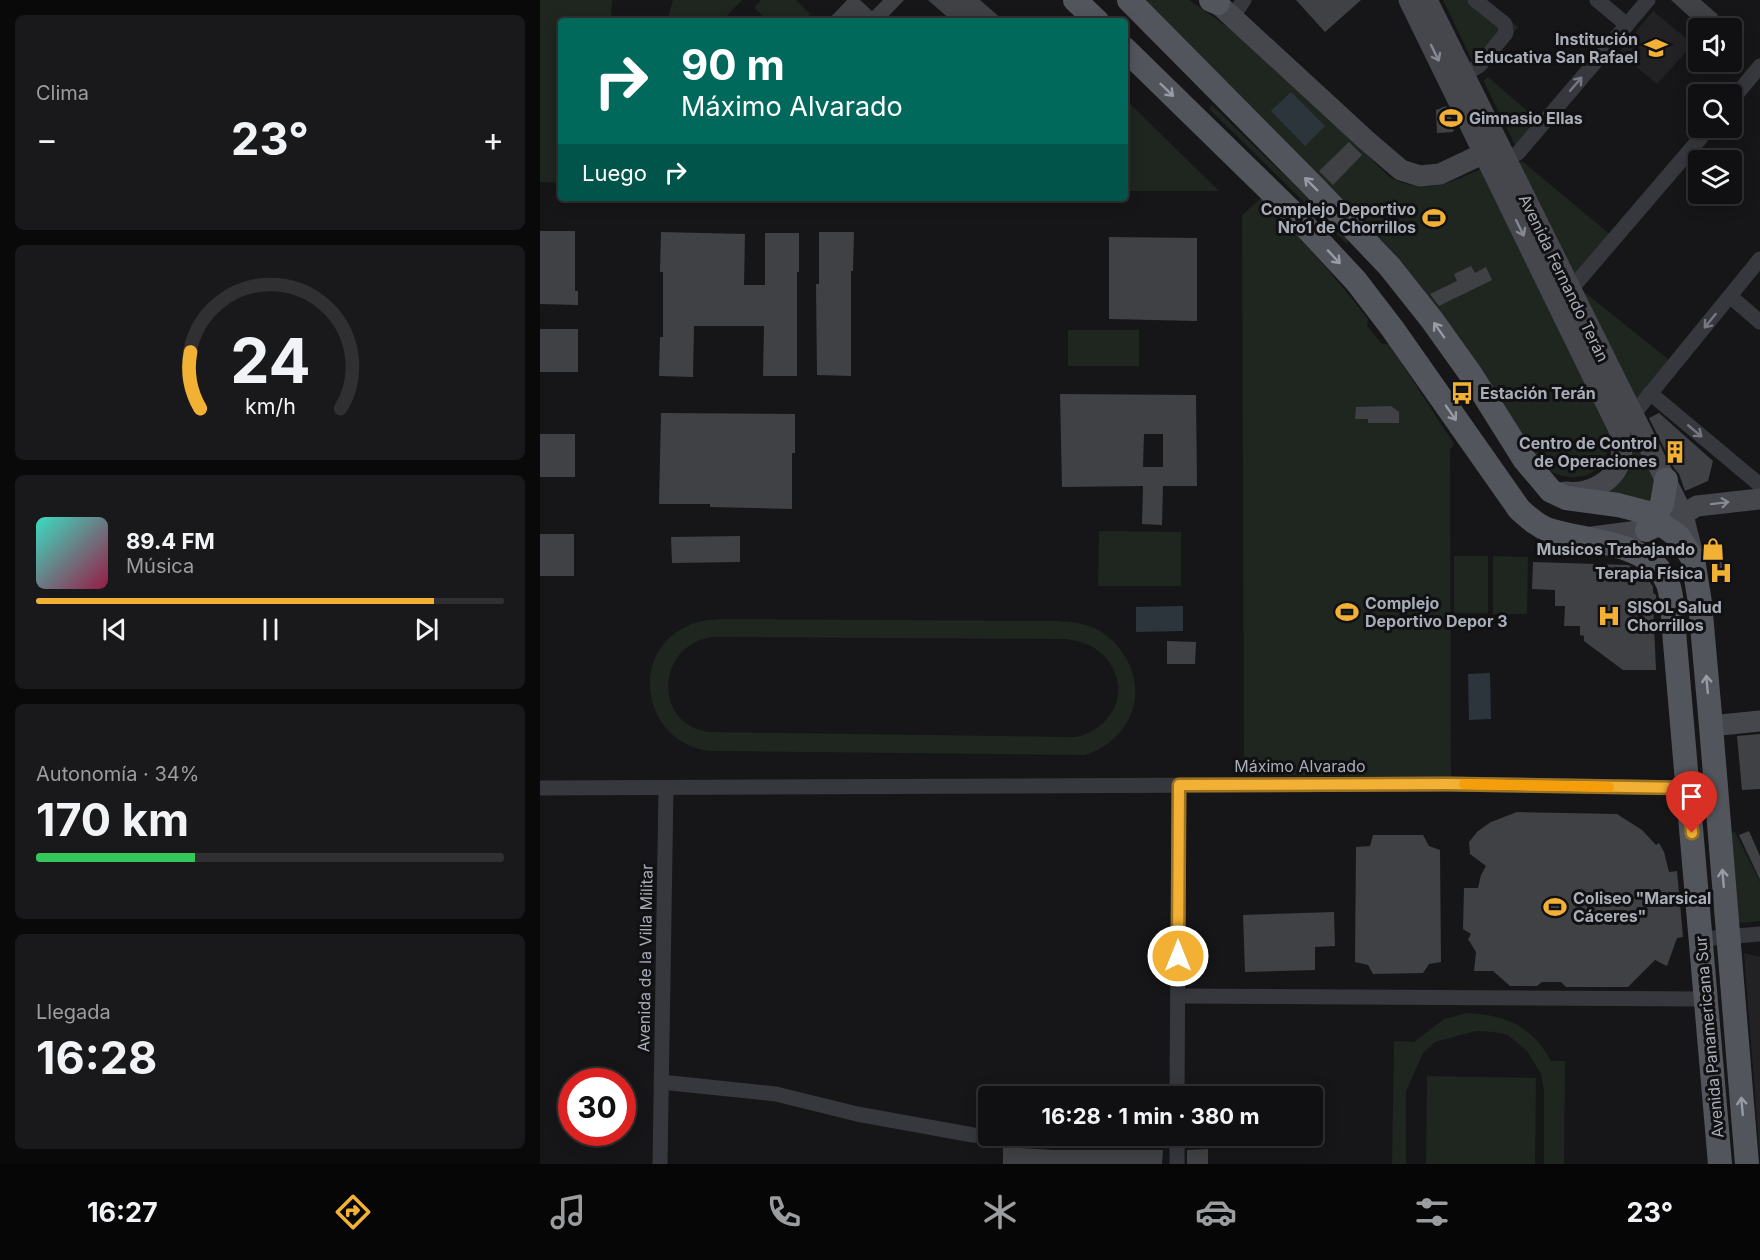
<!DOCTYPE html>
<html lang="es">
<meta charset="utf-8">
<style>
body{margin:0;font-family:Inter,sans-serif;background:#19191b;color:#f1f3f6;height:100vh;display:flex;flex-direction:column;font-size:22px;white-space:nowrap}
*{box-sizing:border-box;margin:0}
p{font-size:20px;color:#9c9d9f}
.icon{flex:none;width:33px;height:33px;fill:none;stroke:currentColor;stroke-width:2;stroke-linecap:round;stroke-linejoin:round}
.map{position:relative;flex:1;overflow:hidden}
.side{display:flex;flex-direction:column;gap:15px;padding:15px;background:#09090a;width:540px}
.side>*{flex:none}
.banner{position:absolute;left:18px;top:18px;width:570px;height:183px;border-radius:6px;box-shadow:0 3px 15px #0003,0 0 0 2px #303032;background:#00695c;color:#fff;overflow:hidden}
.tools{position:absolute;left:1148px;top:18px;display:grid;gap:12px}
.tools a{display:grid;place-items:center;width:54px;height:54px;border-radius:6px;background:#101012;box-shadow:0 3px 15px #0003,0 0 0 2px #303032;font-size:30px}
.speed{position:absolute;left:18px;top:1068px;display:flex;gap:12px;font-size:30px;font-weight:700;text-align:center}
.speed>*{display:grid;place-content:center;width:78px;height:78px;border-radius:50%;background:#101012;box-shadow:0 3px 15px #0003,0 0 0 2px #303032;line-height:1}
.speed .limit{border:9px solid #d22;background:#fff;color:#111}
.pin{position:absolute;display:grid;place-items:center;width:51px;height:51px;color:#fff;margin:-62px -26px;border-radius:50% 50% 50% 0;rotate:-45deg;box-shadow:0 0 6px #0007}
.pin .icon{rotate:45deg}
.me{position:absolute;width:66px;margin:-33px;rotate:0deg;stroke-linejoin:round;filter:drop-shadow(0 0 4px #0008)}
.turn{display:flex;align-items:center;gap:21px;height:126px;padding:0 24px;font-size:27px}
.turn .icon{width:78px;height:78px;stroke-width:2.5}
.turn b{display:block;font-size:42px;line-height:51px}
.then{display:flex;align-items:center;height:57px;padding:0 24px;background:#0003;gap:12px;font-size:22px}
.big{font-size:45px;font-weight:700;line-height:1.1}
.side .widget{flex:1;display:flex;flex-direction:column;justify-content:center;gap:9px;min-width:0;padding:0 21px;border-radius:9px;background:#19191b}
.side .dial{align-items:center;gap:0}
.dial svg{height:156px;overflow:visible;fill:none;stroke:#303032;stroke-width:7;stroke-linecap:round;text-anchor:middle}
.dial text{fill:#f1f3f6;stroke:none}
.song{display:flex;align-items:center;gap:18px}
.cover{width:72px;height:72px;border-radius:9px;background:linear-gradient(135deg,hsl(170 70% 55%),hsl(340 70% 35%))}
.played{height:6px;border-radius:3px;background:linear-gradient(90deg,#f2b134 85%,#303032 85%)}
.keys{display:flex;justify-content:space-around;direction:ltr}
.heat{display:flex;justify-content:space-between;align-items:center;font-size:33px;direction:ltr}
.charge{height:9px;border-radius:4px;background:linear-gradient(90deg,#34c759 34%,#303032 0)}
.trip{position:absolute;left:438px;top:1086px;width:345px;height:60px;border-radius:6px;background:#101012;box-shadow:0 3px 15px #0003,0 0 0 2px #303032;font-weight:700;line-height:60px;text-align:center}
.menu{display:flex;height:96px;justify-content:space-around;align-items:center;background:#060607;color:#9c9d9f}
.menu .icon{width:42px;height:42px}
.menu .selected{color:#f2b134}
.menu b{font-size:27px;color:#f1f3f6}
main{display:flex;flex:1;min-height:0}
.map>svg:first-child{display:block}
.built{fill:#222225}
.green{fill:#1e261f;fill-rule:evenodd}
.water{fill:#2c353c}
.building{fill:#404145;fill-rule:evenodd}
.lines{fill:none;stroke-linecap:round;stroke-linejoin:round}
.minor{stroke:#37383d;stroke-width:15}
.secondary{stroke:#45474d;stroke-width:21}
.primary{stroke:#53555c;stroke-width:24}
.oneway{stroke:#858993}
.oneway2{stroke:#757881}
.oneway3{stroke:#979ba6}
.route-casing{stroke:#9d7322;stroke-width:15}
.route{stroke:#f2b134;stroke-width:10}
.slow{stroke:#f59e0b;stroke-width:10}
.labels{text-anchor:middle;stroke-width:6;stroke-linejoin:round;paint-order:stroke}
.poi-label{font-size:16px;font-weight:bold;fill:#a8adb8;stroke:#111113;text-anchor:end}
.street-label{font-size:16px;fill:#a8adb8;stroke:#111113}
</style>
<main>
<section class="side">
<div class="widget"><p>Clima</p>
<div class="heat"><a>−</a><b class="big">23°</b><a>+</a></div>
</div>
<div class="widget dial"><svg viewBox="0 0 100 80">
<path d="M14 69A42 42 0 1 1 86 69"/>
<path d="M14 69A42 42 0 0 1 9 40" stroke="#f2b134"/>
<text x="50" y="56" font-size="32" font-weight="700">24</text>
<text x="50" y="72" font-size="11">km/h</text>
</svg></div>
<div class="widget">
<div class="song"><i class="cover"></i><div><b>89.4 FM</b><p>Música</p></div></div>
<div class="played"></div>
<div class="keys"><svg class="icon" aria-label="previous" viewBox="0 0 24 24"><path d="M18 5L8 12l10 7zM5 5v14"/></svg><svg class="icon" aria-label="pause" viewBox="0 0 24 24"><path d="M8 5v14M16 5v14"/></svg><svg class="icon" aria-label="next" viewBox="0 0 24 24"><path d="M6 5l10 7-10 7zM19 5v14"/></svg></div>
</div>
<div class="widget"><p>Autonomía · 34%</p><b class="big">170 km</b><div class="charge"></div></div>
<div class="widget"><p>Llegada</p><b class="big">16:28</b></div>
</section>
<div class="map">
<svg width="1220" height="1164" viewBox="0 0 1220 1164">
<rect width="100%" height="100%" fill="#161618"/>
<g class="built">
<polygon points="1113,11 1153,44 1117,84 1079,52"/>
<polygon points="1204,953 1220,957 1220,1157"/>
</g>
<g class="green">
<polygon points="0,0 72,0 71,21 21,21 21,183 0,182"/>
<polygon points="133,0 202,0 182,21 127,21"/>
<polygon points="221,0 256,0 270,14 263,21 228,21 214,8"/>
<path d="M606,0H649L698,34L749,77L849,177C887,196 910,183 945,167L1069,434C1070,478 1034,488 1001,466L882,288L849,248Z"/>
<polygon points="903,0 944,0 978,27 939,75"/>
<polygon points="948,77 998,120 976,147 944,82 944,80"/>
<polygon points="585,99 679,191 585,191"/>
<polygon points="672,105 811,240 806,243 669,109"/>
<polygon points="982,161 1072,236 1034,280 975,167"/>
<path d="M721,198C759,236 795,276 828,319L827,326L842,344H849L914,444L910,450L911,777L704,775L702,215Z"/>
<polygon points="1038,287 1129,360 1093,405"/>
<rect x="528" y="330" width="71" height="36"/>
<polygon points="1092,429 1121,489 1115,511 1062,493 1091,440"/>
<polygon points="559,531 641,532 641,586 558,586"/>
<rect x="914" y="556" width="34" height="57"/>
<polygon points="953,556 988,557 987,614 953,614"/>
<path d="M180,619L518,621C530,622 543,623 554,628C566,633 575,642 582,652C611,692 590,741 545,755L168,751C101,741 87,649 152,624C161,620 171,620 180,619ZM170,637L526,639C537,641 548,643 557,650C594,678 580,727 536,737L169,732C161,730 153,729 147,724C119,704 124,660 152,644C158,640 164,639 170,637Z"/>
<polygon points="1195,832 1220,882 1220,921 1198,923 1189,833"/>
<path d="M927,1013C966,1015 992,1026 1011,1061H1025L1024,1164H1004V1091L1001,1074L987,1051L968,1035L954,1032L936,1031L895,1042L883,1053L866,1091V1164H852L854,1041L874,1042L904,1019Z"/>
<polygon points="887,1076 996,1078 995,1164 886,1164"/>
</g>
<g class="water">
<polygon points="751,92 785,126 765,146 731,111"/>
<polygon points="643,606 643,631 596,632 596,607"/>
<polygon points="950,673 951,719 929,720 928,674"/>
</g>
<g class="building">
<polygon points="307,0 320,0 332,11 343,0 364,0 344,21 287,21"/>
<polygon points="388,0 440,0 464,21 412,21"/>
<polygon points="756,0 821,0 785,32"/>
<polygon points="1131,0 1161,0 1178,15 1165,28 1162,28"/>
<polygon points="906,106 915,126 913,132 897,133 896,110"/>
<polygon points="809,142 822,155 793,185 779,171"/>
<polygon points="0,231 35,231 35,291 38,291 38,305 0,304"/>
<polygon points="121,232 205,234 204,285 225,285 225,233 259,233 259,272 257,272 257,376 223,376 224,326 154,326 153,377 119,376 120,337 123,337 123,272 120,272"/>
<polygon points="279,232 314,232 313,271 311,271 311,376 277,375 276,284 279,284"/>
<polygon points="569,237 657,238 657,321 569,319"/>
<polygon points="931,266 935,273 946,267 952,280 899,306 890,294 917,281 914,274"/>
<rect x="0" y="329" width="38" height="43"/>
<path d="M520,394L656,395L657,486H623L622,525L602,524L603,486L522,487ZM604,434H623V467H603Z"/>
<polygon points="851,406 859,412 859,423 828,423 828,419 815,419 816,407"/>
<polygon points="121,413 255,414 255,453 252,453 252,509 170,507 170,504 119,504"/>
<polygon points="1119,413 1173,461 1168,481 1145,491 1139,474 1134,468 1109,418"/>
<rect x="0" y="434" width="35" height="43"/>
<rect x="0" y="534" width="34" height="42"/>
<polygon points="200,536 200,562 132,563 131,537"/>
<polygon points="1180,543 1183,577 1171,578 1169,555 1166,555 1165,544"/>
<polygon points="993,562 1088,565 1099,571 1108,579 1113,587 1113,593 1116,595 1116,603 1113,603 1116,670 1083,670 1044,641 1044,636 1040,635 1040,626 1024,626 1025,606 1015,606 1015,590 992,589"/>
<polygon points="627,641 656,642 655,664 627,664"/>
<polygon points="1220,734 1220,789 1202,790 1197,736"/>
<polygon points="977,812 1077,814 1102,830 1116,845 1119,843 1124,852 1129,872 1137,871 1143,937 1137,938 1127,966 1115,960 1088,987 1026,987 1021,982 1002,982 997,986 970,986 953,971 934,971 936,952 928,939 931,934 923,929 924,888 938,888 941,875 946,866 930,854 929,842 938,831 951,822"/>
<polygon points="1209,831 1220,856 1220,880 1199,835"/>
<polygon points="833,835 883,835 889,846 900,850 901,962 889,964 883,973 833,974 828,965 815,962 816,847 830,846"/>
<polygon points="794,912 795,946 775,947 775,970 705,972 703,915"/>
<polygon points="463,1147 514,1150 623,1150 622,1164 463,1164"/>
<polygon points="668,1149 668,1164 647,1164 647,1150"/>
</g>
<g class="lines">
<g class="minor">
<polyline points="1057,0 1087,25"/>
<polyline points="693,16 704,0"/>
<polyline points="923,76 940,65 966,33 965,24 935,0"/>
<polyline points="1191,101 1220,66"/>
<polyline points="958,164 978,153 1108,0"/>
<polyline points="1026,295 1169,128"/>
<polyline points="1190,296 1220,322"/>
<polyline points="1110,393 1220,485"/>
<polyline points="1085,419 1092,416 1220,259"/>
<polyline points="0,788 908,784 1148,788"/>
<polyline points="1161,939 1220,934"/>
<polyline points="638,996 1166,999"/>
<polyline points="121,1082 236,1094 317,1114 433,1135 514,1140 642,1140 682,1136"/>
<polyline points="637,1096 639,785"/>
<polyline points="772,1127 776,1127"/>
<polyline points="120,1164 126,789"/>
<polyline points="637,1164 637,1136"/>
</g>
<g class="secondary">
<polyline points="674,0 826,140 861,170 880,176 900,174 955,148"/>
<path d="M869,0L1078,428C1081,437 1083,448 1081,457C1076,482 1048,495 1025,492"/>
<polyline points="887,0 1143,515 1153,555"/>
<polyline points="1052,537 1106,530 1125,525 1157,506 1220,499"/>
<polyline points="1171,726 1220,721"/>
</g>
<g class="primary">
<polyline points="535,0 557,21"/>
<polyline points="589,0 776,189 850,267 892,320 932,376 984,459 1011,491 1026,498 1078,505 1105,512 1139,537 1153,559 1160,603 1171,726 1207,1164"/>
<polyline points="671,0 678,3"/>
<path d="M585,49L749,209L816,281L852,328L979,509C988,517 997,526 1009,530C1046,542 1111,541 1128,584C1133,598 1133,616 1134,631L1180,1164"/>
<polyline points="1107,530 1122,504 1126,480"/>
</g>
</g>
<defs><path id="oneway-shaft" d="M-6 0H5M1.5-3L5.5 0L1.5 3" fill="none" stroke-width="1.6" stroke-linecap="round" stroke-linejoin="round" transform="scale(1.5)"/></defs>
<g class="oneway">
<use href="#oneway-shaft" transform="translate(895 53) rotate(64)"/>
<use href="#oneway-shaft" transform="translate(980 228) rotate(64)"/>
<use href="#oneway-shaft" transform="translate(1180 503) rotate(-7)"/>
</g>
<g class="oneway2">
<use href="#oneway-shaft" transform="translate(1036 84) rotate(-49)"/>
<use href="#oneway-shaft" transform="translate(1170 321) rotate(129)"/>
<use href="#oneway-shaft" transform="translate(1155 431) rotate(40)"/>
</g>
<g class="oneway3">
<use href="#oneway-shaft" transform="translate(627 90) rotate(44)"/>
<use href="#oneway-shaft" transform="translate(771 184) rotate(-135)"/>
<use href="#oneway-shaft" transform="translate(794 257) rotate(47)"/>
<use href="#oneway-shaft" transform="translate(899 330) rotate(-125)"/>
<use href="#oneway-shaft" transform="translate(911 413) rotate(55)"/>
<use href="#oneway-shaft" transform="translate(1167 684) rotate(-95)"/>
<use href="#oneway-shaft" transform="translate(1183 878) rotate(-95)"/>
<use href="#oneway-shaft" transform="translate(1202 1106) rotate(-95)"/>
</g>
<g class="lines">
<g class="route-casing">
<polyline id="route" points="638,956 639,785 908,784 1148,788 1152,833"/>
</g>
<use href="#route" class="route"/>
<polyline class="slow" points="924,784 1069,787"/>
</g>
<defs>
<g id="school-bare" transform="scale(1.8)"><path d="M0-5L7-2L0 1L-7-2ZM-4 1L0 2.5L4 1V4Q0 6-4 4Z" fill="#f2b134" stroke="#111113" stroke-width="2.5" paint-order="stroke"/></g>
<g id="stadium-bare" transform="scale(1.8)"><path d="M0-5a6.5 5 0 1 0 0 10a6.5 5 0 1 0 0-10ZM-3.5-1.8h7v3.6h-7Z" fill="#f2b134" stroke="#111113" stroke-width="2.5" paint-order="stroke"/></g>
<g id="bus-bare" transform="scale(1.8)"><path d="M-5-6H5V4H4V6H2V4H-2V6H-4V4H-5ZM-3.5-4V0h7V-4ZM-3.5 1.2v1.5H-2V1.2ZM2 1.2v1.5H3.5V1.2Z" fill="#f2b134" stroke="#111113" stroke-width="2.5" paint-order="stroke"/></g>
<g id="building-bare" transform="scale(1.8)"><path d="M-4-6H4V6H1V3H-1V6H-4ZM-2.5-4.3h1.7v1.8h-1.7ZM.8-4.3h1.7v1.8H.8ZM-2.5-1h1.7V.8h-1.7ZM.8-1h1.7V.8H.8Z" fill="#f2b134" stroke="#111113" stroke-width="2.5" paint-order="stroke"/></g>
<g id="shop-bare" transform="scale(1.8)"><path d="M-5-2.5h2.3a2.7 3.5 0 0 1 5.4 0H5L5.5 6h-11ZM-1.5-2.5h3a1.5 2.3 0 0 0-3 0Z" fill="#f2b134" stroke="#111113" stroke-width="2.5" paint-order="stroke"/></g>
<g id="hospital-bare" transform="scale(1.8)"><path d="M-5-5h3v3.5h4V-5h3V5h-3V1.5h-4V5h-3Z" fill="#f2b134" stroke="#111113" stroke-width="2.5" paint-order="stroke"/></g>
</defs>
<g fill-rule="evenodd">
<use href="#school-bare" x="1116" y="48"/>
<use href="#stadium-bare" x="911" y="118"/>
<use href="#stadium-bare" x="894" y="218"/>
<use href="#bus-bare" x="922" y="393"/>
<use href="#building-bare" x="1135" y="452"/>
<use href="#shop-bare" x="1173" y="549"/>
<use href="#hospital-bare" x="1181" y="573"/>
<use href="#stadium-bare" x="807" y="612"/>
<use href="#hospital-bare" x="1069" y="616"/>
<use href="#stadium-bare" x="1015" y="907"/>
</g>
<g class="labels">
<g class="poi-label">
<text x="1098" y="45">Institución<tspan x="1098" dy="18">Educativa San Rafael</tspan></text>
<text x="929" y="124" text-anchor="start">Gimnasio Ellas</text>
<text x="876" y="215">Complejo Deportivo<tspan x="876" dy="18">Nro1 de Chorrillos</tspan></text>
<text x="940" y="399" text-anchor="start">Estación Terán</text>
<text x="1117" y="449">Centro de Control<tspan x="1117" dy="18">de Operaciones</tspan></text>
<text x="1155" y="555">Musicos Trabajando</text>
<text x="1163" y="579">Terapia Física</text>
<text x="825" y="609" text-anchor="start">Complejo<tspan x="825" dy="18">Deportivo Depor 3</tspan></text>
<text x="1087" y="613" text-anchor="start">SISOL Salud<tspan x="1087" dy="18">Chorrillos</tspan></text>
<text x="1033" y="904" text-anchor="start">Coliseo "Marsical<tspan x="1033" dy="18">Cáceres"</tspan></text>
</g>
<g class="street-label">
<text transform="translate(1024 278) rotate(64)" y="6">Avenida Fernando Terán</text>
<text x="760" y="772">Máximo Alvarado</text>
<text transform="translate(105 958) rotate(-89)" y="6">Avenida de la Villa Militar</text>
<text transform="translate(1169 1037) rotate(-95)" y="6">Avenida Panamericana Sur</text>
</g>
</g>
</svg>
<div class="tools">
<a><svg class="icon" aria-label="sound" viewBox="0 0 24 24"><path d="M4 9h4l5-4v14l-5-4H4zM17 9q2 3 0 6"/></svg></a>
<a><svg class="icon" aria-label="search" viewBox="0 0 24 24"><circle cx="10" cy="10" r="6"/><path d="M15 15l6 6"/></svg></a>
<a><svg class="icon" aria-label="layers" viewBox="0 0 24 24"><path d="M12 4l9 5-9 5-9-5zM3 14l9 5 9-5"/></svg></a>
</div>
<div class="speed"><div class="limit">30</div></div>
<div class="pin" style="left:1152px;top:833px;background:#d93025"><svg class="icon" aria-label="arrive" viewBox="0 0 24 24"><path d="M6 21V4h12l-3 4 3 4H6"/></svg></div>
<svg class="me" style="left:638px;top:956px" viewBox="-20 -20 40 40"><circle r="17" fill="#f2b134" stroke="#fff" stroke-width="3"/><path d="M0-11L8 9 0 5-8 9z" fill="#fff"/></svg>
<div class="trip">16:28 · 1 min · 380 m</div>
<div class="banner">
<div class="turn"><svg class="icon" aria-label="right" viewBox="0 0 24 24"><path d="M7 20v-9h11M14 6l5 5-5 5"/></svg><div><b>90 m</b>Máximo Alvarado</div></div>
<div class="then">Luego<svg class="icon" aria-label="right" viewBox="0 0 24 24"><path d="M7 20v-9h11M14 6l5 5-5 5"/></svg></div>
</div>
</div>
</main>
<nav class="menu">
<b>16:27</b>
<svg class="icon selected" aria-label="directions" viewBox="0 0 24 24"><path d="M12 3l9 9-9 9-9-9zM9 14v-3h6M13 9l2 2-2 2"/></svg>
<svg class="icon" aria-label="music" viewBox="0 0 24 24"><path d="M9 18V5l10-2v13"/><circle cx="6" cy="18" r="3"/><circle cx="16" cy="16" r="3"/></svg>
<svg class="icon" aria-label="phone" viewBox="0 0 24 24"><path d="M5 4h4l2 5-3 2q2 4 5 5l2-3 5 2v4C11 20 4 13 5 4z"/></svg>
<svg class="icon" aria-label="climate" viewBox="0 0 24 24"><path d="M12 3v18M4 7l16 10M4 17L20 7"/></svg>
<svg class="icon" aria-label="car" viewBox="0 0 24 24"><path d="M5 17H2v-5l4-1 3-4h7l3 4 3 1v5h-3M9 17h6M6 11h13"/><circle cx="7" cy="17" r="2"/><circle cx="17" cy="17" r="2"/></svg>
<svg class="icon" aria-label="filters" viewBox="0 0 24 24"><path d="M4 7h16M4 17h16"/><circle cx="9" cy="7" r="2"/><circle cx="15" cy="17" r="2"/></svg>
<b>23°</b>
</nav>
